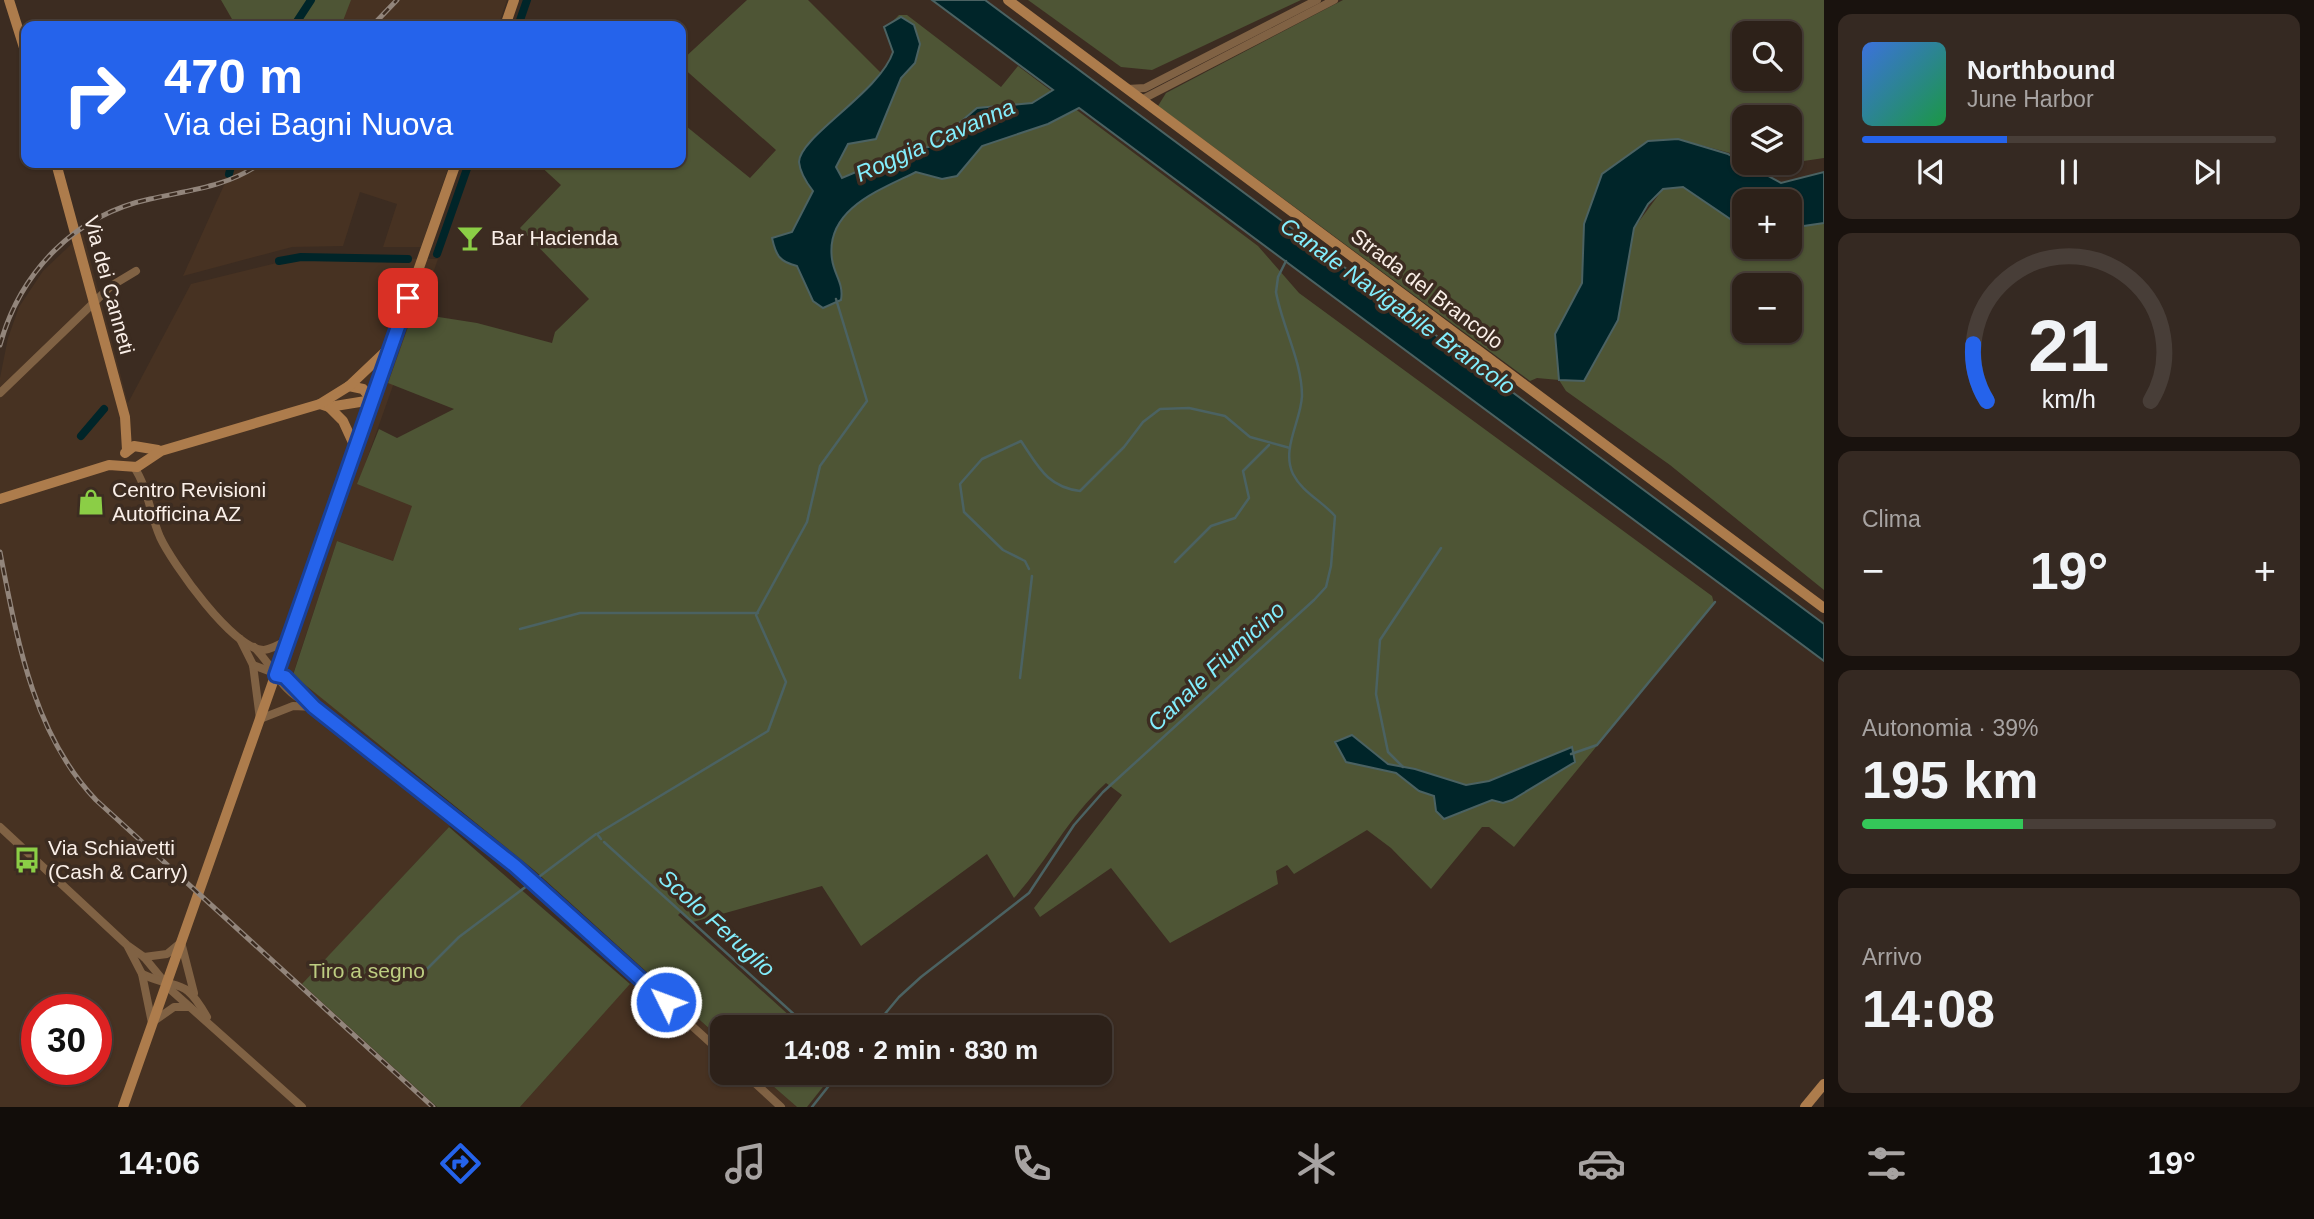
<!DOCTYPE html>
<html lang="it">
<meta charset="utf-8">
<style>
body{margin:0;font-family:Arial,sans-serif;background:#352922;color:#f1f3f6;height:100vh;display:flex;flex-direction:column;font-size:26px;white-space:nowrap}
*{box-sizing:border-box;margin:0}
p{font-size:23px;color:#a7a3a2}
.icon{flex:none;width:38px;height:38px;fill:none;stroke:currentColor;stroke-width:2;stroke-linecap:round;stroke-linejoin:round}
.map{position:relative;flex:1;overflow:hidden}
.panel{display:flex;flex-direction:column;gap:14px;padding:14px;background:#19120e;width:490px}
.panel>*{flex:none}
.hud{position:absolute;left:21px;top:21px;width:665px;height:147px;border-radius:14px;box-shadow:0 2px 5px #0004,0 0 0 2px #483e38;background:#2563eb;color:#fff;overflow:hidden}
.fabs{position:absolute;left:1732px;top:21px;display:grid;gap:14px}
.fabs a{display:grid;place-items:center;width:70px;height:70px;border-radius:14px;background:#2d2119;box-shadow:0 2px 5px #0004,0 0 0 2px #483e38;font-size:35px}
.speed{position:absolute;left:21px;top:994px;display:flex;gap:14px;font-size:35px;font-weight:700;text-align:center}
.speed>*{display:grid;place-content:center;width:91px;height:91px;border-radius:50%;background:#2d2119;box-shadow:0 2px 5px #0004,0 0 0 2px #483e38;line-height:1}
.speed .limit{border:10px solid #d22;background:#fff;color:#111}
.pin{position:absolute;display:grid;place-items:center;width:60px;height:60px;color:#fff;margin:-30px;border-radius:14px;box-shadow:0 4px 10px #0006}
.me{position:absolute;width:77px;margin:-38px;rotate:312deg;stroke-linejoin:round;filter:drop-shadow(0 0 5px #0008)}
.turn{display:flex;align-items:center;gap:24px;height:147px;padding:0 28px;font-size:32px}
.turn .icon{width:91px;height:91px;stroke-width:2.5}
.turn b{display:block;font-size:49px;line-height:60px}
.big{font-size:52px;font-weight:800;line-height:1.1}
.panel .tile{flex:1;display:flex;flex-direction:column;justify-content:center;gap:10px;min-width:0;padding:0 24px;border-radius:14px;background:#352922}
.panel .dial{align-items:center;gap:0}
.dial svg{height:182px;overflow:visible;fill:none;stroke:#483e38;stroke-width:7;stroke-linecap:round;text-anchor:middle}
.dial text{fill:#f1f3f6;stroke:none}
.song{display:flex;align-items:center;gap:21px}
.cover{width:84px;height:84px;border-radius:10px;background:linear-gradient(135deg,hsl(220 70% 55%),hsl(140 70% 35%))}
.played{height:7px;border-radius:4px;background:linear-gradient(90deg,#2563eb 35%,#483e38 35%)}
.keys{display:flex;justify-content:space-around;direction:ltr}
.heat{display:flex;justify-content:space-between;align-items:center;font-size:38px;direction:ltr}
.charge{height:10px;border-radius:5px;background:linear-gradient(90deg,#34c759 39%,#483e38 0)}
.trip{position:absolute;left:710px;top:1015px;width:402px;height:70px;border-radius:14px;background:#2d2119;box-shadow:0 2px 5px #0004,0 0 0 2px #483e38;font-weight:800;line-height:70px;text-align:center}
.tab-bar{display:flex;height:112px;justify-content:space-around;align-items:center;background:#120d0a;color:#a7a3a2}
.tab-bar .icon{width:49px;height:49px}
.tab-bar .on{color:#2563eb}
.tab-bar b{font-size:32px;color:#f1f3f6}
main{display:flex;flex:1;min-height:0}
.map>svg:first-child{display:block}
.built{fill:#473222;fill-rule:evenodd}
.green{fill:#4e5535;fill-rule:evenodd}
.water{fill:#002529;stroke:#4b6262;stroke-width:2}
.lines{fill:none;stroke-linecap:round;stroke-linejoin:round}
.stream{stroke:#4b6262;stroke-width:2.5}
.canal{stroke:#002529;stroke-width:8}
.street{stroke:#806244;stroke-width:8}
.secondary{stroke:#ad7c4c;stroke-width:10}
.rail-casing{stroke:#92857b;stroke-width:5}
.rail{stroke:#3c2c21;stroke-width:2.5;stroke-dasharray:8;stroke-linecap:butt}
.route-casing{stroke:#184099;stroke-width:18}
.route{stroke:#2563eb;stroke-width:12}
.labels{text-anchor:middle;stroke-width:7;stroke-linejoin:round;paint-order:stroke}
.poi-label{font-size:21px;fill:#faefe8;stroke:#3c2c21;text-anchor:start}
.street-label{font-size:21px;fill:#faefe8;stroke:#3c2c21}
.park-label{font-size:21px;fill:#bdcd81;stroke:#3c2c21}
.water-label{font-size:23px;font-style:italic;fill:#83edfc;stroke:#3c2c21}
</style>
<main>
<div class="map">
<svg width="1824" height="1107" viewBox="0 0 1824 1107">
<rect width="100%" height="100%" fill="#3c2c21"/>
<g class="built">
<polygon points="322,0 507,0 498,26 303,26"/>
<polygon points="234,163 450,163 421,247 383,247 397,204 360,192 343,246 292,247 183,276"/>
<path d="M83,233L128,403L191,284L301,257L438,259L358,484L413,505L393,561L337,541L293,674L462,813L303,984L437,1107H0V378L8,338L19,307L43,271ZM37,1010H96V1069H37Z"/>
<polygon points="643,969 723,1041 723,1073 758,1073 797,1107 520,1107"/>
</g>
<g class="green">
<polygon points="221,0 351,0 341,26 236,26"/>
<path d="M747,0H808L884,76L897,63L894,20L899,15H907L1001,87L1018,66L1258,246L1299,293L1712,596L1714,603L1514,847L1489,827H1482L1431,889L1391,848L1367,830L1294,874L1287,865L1276,871L1278,884L1170,943L1111,868L1040,917L1034,908L1122,795L1106,783C1066,820 1049,859 1014,898L987,854L861,946L822,886L693,922L681,912L678,915L802,1027H723V1041L534,870L293,675L337,541L393,561L412,506L357,484L379,429L397,438L454,409L388,383L413,313L477,323L552,343L555,332L589,299L520,228L561,185L537,163H681V122L750,178L776,150L681,66V61Z"/>
<polygon points="1028,0 1301,0 1152,70 1121,67"/>
<path d="M1343,0H1824V158L1790,163V117H1745V157L1678,139L1584,224L1582,283L1555,334L1618,320L1634,228L1663,189L1683,187L1745,229V247H1790V228L1824,223V590L1670,465L1566,391L1559,380L1537,378L1530,381L1158,106L1166,93ZM1745,33H1790V79H1745ZM1745,285H1790V331H1745Z"/>
<polygon points="449,827 630,984 520,1107 437,1107 302,984"/>
<polygon points="758,1073 834,1073 807,1107 797,1107"/>
</g>
<g class="water">
<path d="M932,0H985L1824,624V661L1079,108L1048,124L982,146L957,176L942,179L916,172C880,190 825,209 832,259C834,275 844,283 841,300L823,308L813,301L797,266C780,262 776,256 772,238L792,232L813,191C806,182 800,173 799,162C799,137 880,92 893,52L884,27L901,17L914,25L920,44L915,63L901,78L876,139L848,144L836,167L842,178L896,155L932,146L977,108L1032,103L1053,90Z"/>
<polygon points="1678,139 1728,154 1781,183 1824,172 1824,223 1790,228 1790,201 1745,201 1745,229 1683,187 1663,189 1648,204 1634,228 1618,320 1584,381 1559,380 1555,334 1582,283 1584,224 1602,174 1648,141"/>
<polygon points="1352,735 1388,764 1415,769 1466,785 1489,781 1572,747 1575,762 1512,800 1503,803 1492,800 1444,819 1436,811 1434,796 1419,791 1396,773 1346,762 1335,742"/>
</g>
<g class="lines">
<g class="stream">
<polyline points="1175,562 1211,526 1235,518 1249,498 1243,471 1269,445"/>
<path d="M1029,569L1025,561L1003,550L964,512L960,484L982,459L1021,441C1038,466 1047,487 1080,491L1124,447L1143,422L1160,409L1189,408L1225,416L1250,437L1290,448"/>
<polyline points="520,629 580,613 758,613"/>
<polyline points="1020,678 1032,576"/>
<polyline points="1571,754 1597,745 1715,602"/>
<polyline points="1403,767 1388,752 1376,694 1380,640 1441,548"/>
<polyline points="601,839 597,834 768,731 786,682 756,615 807,522 820,466 867,401 836,299"/>
<polyline points="604,842 808,1027"/>
<polyline points="424,972 459,937 596,834"/>
<path d="M874,1027L899,997L921,977L1029,893L1074,825L1103,792L1314,600L1326,587L1331,566L1335,516C1322,501 1302,492 1293,474C1281,449 1301,421 1302,396C1302,361 1282,326 1276,292L1278,277L1286,261"/>
<polyline points="812,1107 839,1073"/>
</g>
<g class="canal">
<polyline points="294,26 311,0"/>
<polyline points="518,26 527,0"/>
<polyline points="229,174 232,163"/>
<polyline points="437,254 469,163"/>
<polyline points="279,261 301,257 408,259"/>
<polyline points="81,436 104,409"/>
</g>
<g class="street">
<polyline points="1127,89 1145,88 1317,0"/>
<polyline points="1141,100 1334,0"/>
<polyline points="0,393 111,286 136,271"/>
<path d="M134,467C148,488 150,514 160,537C172,563 234,651 264,650C273,649 282,643 289,639"/>
<polyline points="240,639 253,665 260,719 293,706 314,707"/>
<path d="M254,647C276,669 279,690 309,704"/>
<polyline points="253,665 285,677 314,707 515,866 723,1054"/>
<polyline points="0,827 127,945 144,957 172,991 302,1107"/>
<polyline points="181,942 194,993"/>
<path d="M128,947L142,974C181,992 183,975 207,1017"/>
<polyline points="144,957 167,954 179,944"/>
<polyline points="142,974 152,1023"/>
<polyline points="154,1021 174,1007 189,1007"/>
<polyline points="744,1073 781,1107"/>
</g>
<g class="secondary">
<polyline points="9,0 26,54"/>
<polyline points="1008,0 1824,608"/>
<polyline points="505,26 514,0"/>
<polyline points="56,163 125,417 127,450"/>
<polyline points="349,386 363,389 372,400"/>
<polyline points="320,404 329,407 372,400"/>
<polyline points="329,407 343,421 355,447"/>
<polyline points="125,453 134,446 158,450"/>
<polyline points="0,499 109,465 137,467 161,451 320,404 349,386 389,348"/>
<polyline points="123,1107 456,163"/>
<polyline points="1805,1107 1824,1084"/>
</g>
<g class="rail-casing">
<g id="rail">
<polyline points="372,26 397,0"/>
<path d="M0,345C20,272 75,215 150,199C190,190 227,187 261,163"/>
<path d="M0,552C17,639 33,734 96,800L433,1107"/>
</g>
</g>
<use href="#rail" class="rail"/>
</g>
<g class="lines">
<g class="route-casing">
<polyline id="route" points="408,298 276,675 285,677 314,707 515,866 666,1002"/>
</g>
<use href="#route" class="route"/>
</g>
<defs>
<g id="bar-bare" transform="scale(2.1)"><path d="M-6-5H6L.8 .8V4.5H3.5V6h-7V4.5H-.8V.8Z" fill="#8bce46" stroke="#3c2c21" stroke-width="2.5" paint-order="stroke"/></g>
<g id="shop-bare" transform="scale(2.1)"><path d="M-5-2.5h2.3a2.7 3.5 0 0 1 5.4 0H5L5.5 6h-11ZM-1.5-2.5h3a1.5 2.3 0 0 0-3 0Z" fill="#8bce46" stroke="#3c2c21" stroke-width="2.5" paint-order="stroke"/></g>
<g id="bus-bare" transform="scale(2.1)"><path d="M-5-6H5V4H4V6H2V4H-2V6H-4V4H-5ZM-3.5-4V0h7V-4ZM-3.5 1.2v1.5H-2V1.2ZM2 1.2v1.5H3.5V1.2Z" fill="#8bce46" stroke="#3c2c21" stroke-width="2.5" paint-order="stroke"/></g>
</defs>
<g fill-rule="evenodd">
<use href="#bar-bare" x="470" y="238"/>
<use href="#shop-bare" x="91" y="502"/>
<use href="#bus-bare" x="27" y="860"/>
</g>
<g class="labels">
<g class="poi-label">
<text x="491" y="245">Bar Hacienda</text>
<text x="112" y="497">Centro Revisioni<tspan x="112" dy="24">Autofficina AZ</tspan></text>
<text x="48" y="855">Via Schiavetti<tspan x="48" dy="24">(Cash &amp; Carry)</tspan></text>
</g>
<g class="street-label">
<text transform="translate(109 285) rotate(75)" y="7">Via dei Canneti</text>
<text transform="translate(1427 289) rotate(37)" y="7">Strada del Brancolo</text>
</g>
<g class="park-label">
<text x="367" y="978">Tiro a segno</text>
</g>
<g class="water-label">
<text transform="translate(935 140) rotate(-24)" y="8">Roggia Cavanna</text>
<text transform="translate(1398 306) rotate(36)" y="8">Canale Navigabile Brancolo</text>
<text transform="translate(1216 666) rotate(-43)" y="8">Canale Fiumicino</text>
<text transform="translate(717 923) rotate(42)" y="8">Scolo Feruglio</text>
</g>
</g>
</svg>
<div class="fabs">
<a><svg class="icon" aria-label="search" viewBox="0 0 24 24"><circle cx="10" cy="10" r="6"/><path d="M15 15l6 6"/></svg></a>
<a><svg class="icon" aria-label="layers" viewBox="0 0 24 24"><path d="M12 4l9 5-9 5-9-5zM3 14l9 5 9-5"/></svg></a>
<a>+</a>
<a>−</a>
</div>
<div class="speed"><div class="limit">30</div></div>
<div class="pin" style="left:408px;top:298px;background:#d93025"><svg class="icon" aria-label="arrive" viewBox="0 0 24 24"><path d="M6 21V4h12l-3 4 3 4H6"/></svg></div>
<svg class="me" style="left:666px;top:1002px" viewBox="-20 -20 40 40"><circle r="17" fill="#2563eb" stroke="#fff" stroke-width="3"/><path d="M0-11L8 9 0 5-8 9z" fill="#fff"/></svg>
<div class="trip">14:08 · 2 min · 830 m</div>
<div class="hud">
<div class="turn"><svg class="icon" aria-label="right" viewBox="0 0 24 24"><path d="M7 20v-9h11M14 6l5 5-5 5"/></svg><div><b>470 m</b>Via dei Bagni Nuova</div></div>
</div>
</div>
<section class="panel">
<div class="tile">
<div class="song"><i class="cover"></i><div><b>Northbound</b><p>June Harbor</p></div></div>
<div class="played"></div>
<div class="keys"><svg class="icon" aria-label="previous" viewBox="0 0 24 24"><path d="M18 5L8 12l10 7zM5 5v14"/></svg><svg class="icon" aria-label="pause" viewBox="0 0 24 24"><path d="M8 5v14M16 5v14"/></svg><svg class="icon" aria-label="next" viewBox="0 0 24 24"><path d="M6 5l10 7-10 7zM19 5v14"/></svg></div>
</div>
<div class="tile dial"><svg viewBox="0 0 100 80">
<path d="M14 69A42 42 0 1 1 86 69"/>
<path d="M14 69A42 42 0 0 1 8 44" stroke="#2563eb"/>
<text x="50" y="56" font-size="32" font-weight="700">21</text>
<text x="50" y="72" font-size="11">km/h</text>
</svg></div>
<div class="tile"><p>Clima</p>
<div class="heat"><a>−</a><b class="big">19°</b><a>+</a></div>
</div>
<div class="tile"><p>Autonomia · 39%</p><b class="big">195 km</b><div class="charge"></div></div>
<div class="tile"><p>Arrivo</p><b class="big">14:08</b></div>
</section>
</main>
<nav class="tab-bar">
<b>14:06</b>
<svg class="icon on" aria-label="directions" viewBox="0 0 24 24"><path d="M12 3l9 9-9 9-9-9zM9 14v-3h6M13 9l2 2-2 2"/></svg>
<svg class="icon" aria-label="music" viewBox="0 0 24 24"><path d="M9 18V5l10-2v13"/><circle cx="6" cy="18" r="3"/><circle cx="16" cy="16" r="3"/></svg>
<svg class="icon" aria-label="phone" viewBox="0 0 24 24"><path d="M5 4h4l2 5-3 2q2 4 5 5l2-3 5 2v4C11 20 4 13 5 4z"/></svg>
<svg class="icon" aria-label="climate" viewBox="0 0 24 24"><path d="M12 3v18M4 7l16 10M4 17L20 7"/></svg>
<svg class="icon" aria-label="car" viewBox="0 0 24 24"><path d="M5 17H2v-5l4-1 3-4h7l3 4 3 1v5h-3M9 17h6M6 11h13"/><circle cx="7" cy="17" r="2"/><circle cx="17" cy="17" r="2"/></svg>
<svg class="icon" aria-label="filters" viewBox="0 0 24 24"><path d="M4 7h16M4 17h16"/><circle cx="9" cy="7" r="2"/><circle cx="15" cy="17" r="2"/></svg>
<b>19°</b>
</nav>
